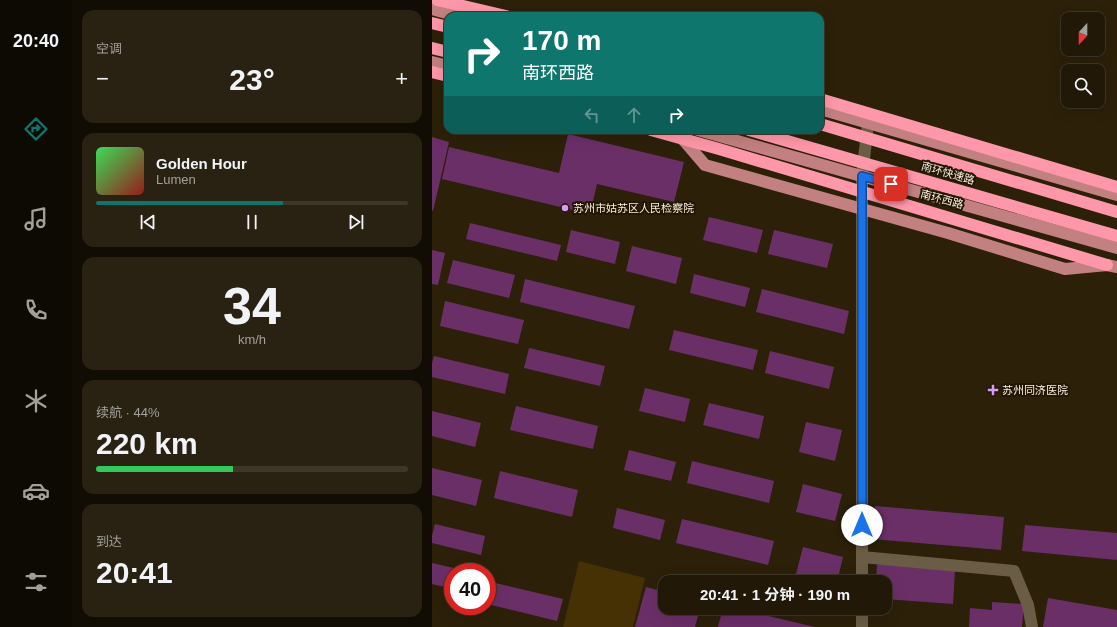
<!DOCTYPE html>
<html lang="zh">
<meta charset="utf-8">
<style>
body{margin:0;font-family:Helvetica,"Noto Sans SC",sans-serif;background:#292111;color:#f1f3f6;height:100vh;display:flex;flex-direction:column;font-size:15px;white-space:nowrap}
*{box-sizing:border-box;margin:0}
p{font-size:13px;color:#a2a09b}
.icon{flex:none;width:22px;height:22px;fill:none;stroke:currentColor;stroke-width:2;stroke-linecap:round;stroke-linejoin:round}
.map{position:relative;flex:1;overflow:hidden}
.drawer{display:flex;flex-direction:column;gap:10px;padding:10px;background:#120d04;width:360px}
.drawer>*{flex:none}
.hud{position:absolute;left:12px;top:12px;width:380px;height:122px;border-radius:12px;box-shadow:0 4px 16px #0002,0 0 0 1px #3e3728;background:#0f766e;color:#fff;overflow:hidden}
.needle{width:26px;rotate:201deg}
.buttons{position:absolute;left:629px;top:12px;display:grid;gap:8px}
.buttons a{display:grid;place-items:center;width:44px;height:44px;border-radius:8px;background:#211807;box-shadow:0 4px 16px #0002,0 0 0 1px #3e3728;font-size:20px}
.speed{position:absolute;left:12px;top:563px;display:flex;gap:8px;font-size:20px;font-weight:700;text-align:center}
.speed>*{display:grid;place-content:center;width:52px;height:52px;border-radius:50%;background:#211807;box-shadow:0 4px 16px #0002,0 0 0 1px #3e3728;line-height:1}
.speed .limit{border:6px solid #d22;background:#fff;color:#111}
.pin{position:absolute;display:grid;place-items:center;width:34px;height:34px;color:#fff;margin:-17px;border-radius:8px;box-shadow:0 2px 6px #0006}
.me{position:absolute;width:44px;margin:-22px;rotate:0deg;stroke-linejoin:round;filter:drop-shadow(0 0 3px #0008)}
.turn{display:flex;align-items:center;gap:14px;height:84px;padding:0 12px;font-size:18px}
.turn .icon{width:52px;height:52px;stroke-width:2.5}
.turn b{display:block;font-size:28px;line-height:34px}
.lanes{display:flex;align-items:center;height:38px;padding:0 12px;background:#0003;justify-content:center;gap:20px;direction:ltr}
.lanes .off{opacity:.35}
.big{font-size:30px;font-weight:700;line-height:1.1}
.drawer .widget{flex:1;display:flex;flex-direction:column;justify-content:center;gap:6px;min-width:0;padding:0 14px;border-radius:12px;background:#292111}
.drawer .dial{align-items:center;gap:0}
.dial b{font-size:52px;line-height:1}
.song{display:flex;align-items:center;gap:12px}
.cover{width:48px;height:48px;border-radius:6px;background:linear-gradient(135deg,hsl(130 70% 55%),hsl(0 70% 35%))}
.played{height:4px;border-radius:2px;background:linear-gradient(90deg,#0f766e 60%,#3e3728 60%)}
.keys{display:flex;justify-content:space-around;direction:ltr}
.heat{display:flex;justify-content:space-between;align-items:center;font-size:22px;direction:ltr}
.charge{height:6px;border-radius:3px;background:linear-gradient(90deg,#34c759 44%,#3e3728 0)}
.trip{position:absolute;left:226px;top:575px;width:234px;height:40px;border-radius:12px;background:#211807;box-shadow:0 4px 16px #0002,0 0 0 1px #3e3728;font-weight:700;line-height:40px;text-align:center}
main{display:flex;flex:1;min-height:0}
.tabs{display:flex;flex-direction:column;width:72px;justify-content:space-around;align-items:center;background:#0d0a03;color:#a2a09b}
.tabs .icon{width:28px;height:28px}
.tabs .on{color:#0f766e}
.tabs b{font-size:18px;color:#f1f3f6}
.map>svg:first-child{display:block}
.park{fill:#463105}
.building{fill:#6b2f68}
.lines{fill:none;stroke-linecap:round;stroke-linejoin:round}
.minor{stroke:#6b5d45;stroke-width:12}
.major{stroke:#c38081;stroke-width:12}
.highway{stroke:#fe97a9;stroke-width:12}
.route-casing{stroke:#114b97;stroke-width:10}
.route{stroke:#1a73e8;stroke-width:7}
.poi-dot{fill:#d69bfa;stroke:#231702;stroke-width:1.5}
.labels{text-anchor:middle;stroke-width:4;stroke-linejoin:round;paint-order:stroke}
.street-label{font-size:11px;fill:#f8efe2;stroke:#231702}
.poi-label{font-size:11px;fill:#f8efe2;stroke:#231702;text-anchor:start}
</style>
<main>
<nav class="tabs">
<b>20:40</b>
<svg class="icon on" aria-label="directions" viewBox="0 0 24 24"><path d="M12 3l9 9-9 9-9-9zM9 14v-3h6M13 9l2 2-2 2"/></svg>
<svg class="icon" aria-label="music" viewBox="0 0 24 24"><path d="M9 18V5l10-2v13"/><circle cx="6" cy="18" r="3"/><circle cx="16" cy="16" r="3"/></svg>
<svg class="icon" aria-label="phone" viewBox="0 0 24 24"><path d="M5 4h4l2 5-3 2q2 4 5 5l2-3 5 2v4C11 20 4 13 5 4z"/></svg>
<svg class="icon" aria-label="climate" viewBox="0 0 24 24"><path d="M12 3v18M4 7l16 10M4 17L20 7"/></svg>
<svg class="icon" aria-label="car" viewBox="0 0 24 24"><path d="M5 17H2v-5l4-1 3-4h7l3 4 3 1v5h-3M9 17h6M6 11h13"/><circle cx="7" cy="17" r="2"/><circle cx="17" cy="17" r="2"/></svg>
<svg class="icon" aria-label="filters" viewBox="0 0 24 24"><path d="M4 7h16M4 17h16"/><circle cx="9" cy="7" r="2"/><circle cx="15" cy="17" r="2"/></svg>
</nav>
<section class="drawer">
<div class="widget"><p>空调</p>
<div class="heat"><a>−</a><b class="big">23°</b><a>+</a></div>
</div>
<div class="widget">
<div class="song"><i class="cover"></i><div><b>Golden Hour</b><p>Lumen</p></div></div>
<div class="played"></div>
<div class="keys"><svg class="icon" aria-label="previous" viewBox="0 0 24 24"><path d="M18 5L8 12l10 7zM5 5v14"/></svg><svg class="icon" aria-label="pause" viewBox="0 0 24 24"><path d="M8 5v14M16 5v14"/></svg><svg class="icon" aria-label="next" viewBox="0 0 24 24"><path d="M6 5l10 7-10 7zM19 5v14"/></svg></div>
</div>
<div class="widget dial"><b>34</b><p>km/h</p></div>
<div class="widget"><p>续航 · 44%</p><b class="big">220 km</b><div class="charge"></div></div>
<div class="widget"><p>到达</p><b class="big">20:41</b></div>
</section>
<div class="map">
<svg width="685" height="627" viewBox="0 0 685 627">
<rect width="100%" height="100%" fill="#2c2009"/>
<polygon class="park" points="147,561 213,578 201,627 131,627"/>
<g class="building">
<polygon points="136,134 252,162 242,202 165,184 158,214 10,179 17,147 127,173"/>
<polygon points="0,137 17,142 1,211 0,210"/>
<polygon points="277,217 331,230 325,253 271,240"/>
<polygon points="38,223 129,245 125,261 34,239"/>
<polygon points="139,230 188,242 183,264 134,252"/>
<polygon points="342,230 401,244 395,268 336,254"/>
<polygon points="200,246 250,258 244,284 194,271"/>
<polygon points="0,250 13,253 6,285 0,284"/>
<polygon points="21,260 83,275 77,298 15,283"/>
<polygon points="262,274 318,288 313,307 258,293"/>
<polygon points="93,279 203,306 197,329 88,302"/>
<polygon points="330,289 417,311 412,334 324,312"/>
<polygon points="13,301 92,320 86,344 8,326"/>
<polygon points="242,330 326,350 321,370 237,350"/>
<polygon points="97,348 173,366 168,386 92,368"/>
<polygon points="338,351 402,367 397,389 333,373"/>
<polygon points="2,356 77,374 73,394 0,377 0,363"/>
<polygon points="213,388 258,399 253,422 207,411"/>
<polygon points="277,403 332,416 327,439 271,425"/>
<polygon points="84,406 166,426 161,449 78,430"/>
<polygon points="0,411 49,423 43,447 0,436"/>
<polygon points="374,422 410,430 403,461 367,452"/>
<polygon points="197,450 244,462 239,481 192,470"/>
<polygon points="260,461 342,481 337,503 255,483"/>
<polygon points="0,468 50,480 44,506 0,495"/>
<polygon points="68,471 146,490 140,517 62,498"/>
<polygon points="371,484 410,494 403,521 364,512"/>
<polygon points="443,506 572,517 569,550 440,539"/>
<polygon points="185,508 233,520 228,540 181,528"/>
<polygon points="250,519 342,541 336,565 244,543"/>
<polygon points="3,524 53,536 49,555 0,543 0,536"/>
<polygon points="593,525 685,533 685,560 590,551"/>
<polygon points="371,547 411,557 405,582 398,582 364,574"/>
<polygon points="0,563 31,570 31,572 21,572 21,589 0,584"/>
<polygon points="445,564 523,570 521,604 453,599 453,582 444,582"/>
<polygon points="55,581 131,599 125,621 55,604"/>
<polygon points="214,587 233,592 233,608 268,608 263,627 203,627"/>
<polygon points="616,598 685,610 685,627 611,627"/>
<polygon points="560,602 592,604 590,627 537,627 538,608 560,610"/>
<polygon points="291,608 303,608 383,627 286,627"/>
</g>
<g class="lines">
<g class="minor">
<polyline points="430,557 582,571 596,605 600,627"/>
<polyline points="430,582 430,176 436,123"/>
<polyline points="430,627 430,608"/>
</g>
<g class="major">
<polyline points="0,9 25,16"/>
<polyline points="0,62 16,66"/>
<polyline points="388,109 685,195"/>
<polyline points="243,130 273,165 516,233 633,269 675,265 685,267"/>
<polyline points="266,130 685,248"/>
</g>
<g class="highway">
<polyline points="5,0 74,16"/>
<polyline points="0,23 16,27"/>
<polyline points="0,48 16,52"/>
<polyline points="0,72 16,76"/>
<polyline points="388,99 685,187"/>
<polyline points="388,124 685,212"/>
<polyline points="219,130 287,149 675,265"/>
<polyline points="317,130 685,236"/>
</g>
</g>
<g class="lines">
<g class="route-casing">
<polyline id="route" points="430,525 430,176 459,184"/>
</g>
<use href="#route" class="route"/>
</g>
<g class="poi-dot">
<circle cx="133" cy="208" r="4"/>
<path d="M559 384h4v4h4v4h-4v4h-4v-4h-4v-4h4z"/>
</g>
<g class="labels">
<g class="street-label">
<text transform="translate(516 173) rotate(16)" y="4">南环快速路</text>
<text transform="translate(510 199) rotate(15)" y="4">南环西路</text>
</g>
<g class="poi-label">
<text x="141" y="212">苏州市姑苏区人民检察院</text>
<text x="570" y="394">苏州同济医院</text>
</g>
</g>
</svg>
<div class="buttons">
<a><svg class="needle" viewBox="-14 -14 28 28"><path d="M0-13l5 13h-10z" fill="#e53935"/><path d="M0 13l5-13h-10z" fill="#a2a09b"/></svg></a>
<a><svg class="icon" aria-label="search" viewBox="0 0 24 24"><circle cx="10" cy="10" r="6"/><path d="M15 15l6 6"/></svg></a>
</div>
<div class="speed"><div class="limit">40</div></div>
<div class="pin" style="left:459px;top:184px;background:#d93025"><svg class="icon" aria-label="arrive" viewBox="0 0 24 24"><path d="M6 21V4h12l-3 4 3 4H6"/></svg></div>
<svg class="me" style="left:430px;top:525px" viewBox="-20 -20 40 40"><circle r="19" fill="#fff"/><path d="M0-13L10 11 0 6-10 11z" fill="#1a73e8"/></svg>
<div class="trip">20:41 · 1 分钟 · 190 m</div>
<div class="hud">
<div class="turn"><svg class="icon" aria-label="right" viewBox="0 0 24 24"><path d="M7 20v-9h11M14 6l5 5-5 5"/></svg><div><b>170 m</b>南环西路</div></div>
<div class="lanes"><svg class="icon off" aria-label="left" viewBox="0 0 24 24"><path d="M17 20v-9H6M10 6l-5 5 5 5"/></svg><svg class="icon off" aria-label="ahead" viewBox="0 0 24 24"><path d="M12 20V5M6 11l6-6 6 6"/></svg><svg class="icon" aria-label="right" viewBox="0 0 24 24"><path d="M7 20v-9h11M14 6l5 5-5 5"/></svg></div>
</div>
</div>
</main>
